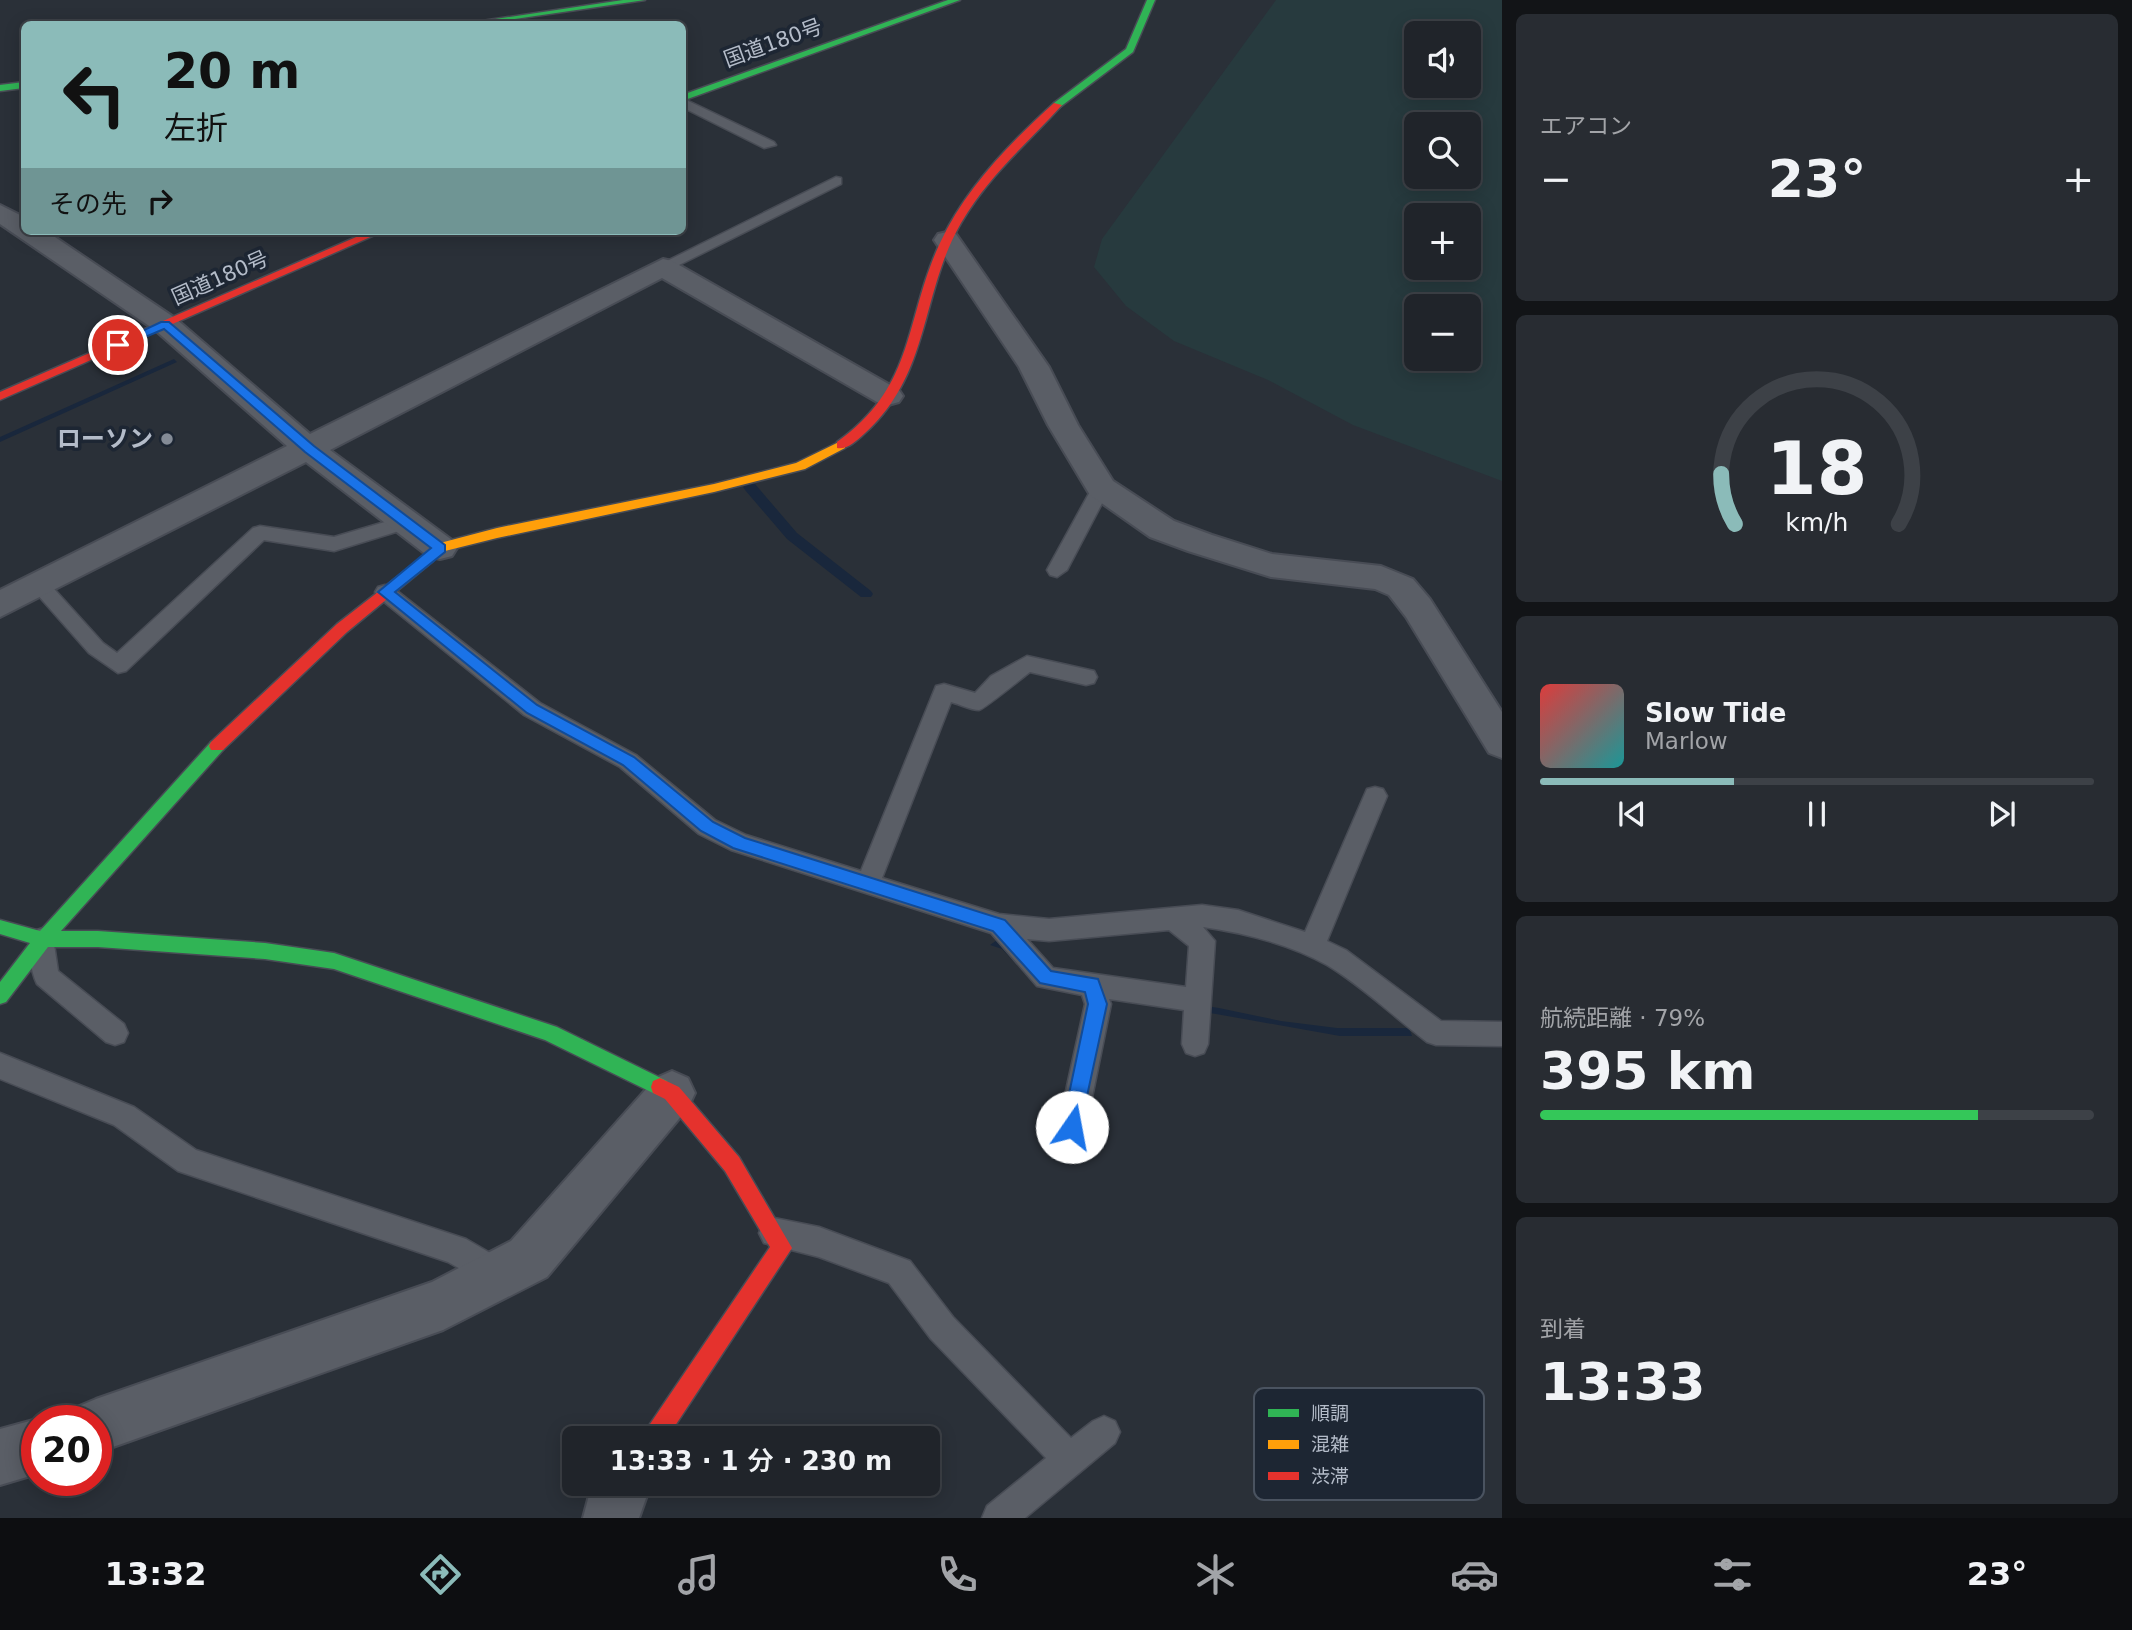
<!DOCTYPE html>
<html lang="ja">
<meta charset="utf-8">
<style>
body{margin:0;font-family:"DejaVu Sans","Noto Sans JP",sans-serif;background:#282c32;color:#f1f3f6;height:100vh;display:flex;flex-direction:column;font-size:26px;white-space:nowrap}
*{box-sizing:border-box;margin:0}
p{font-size:23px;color:#a2a4a8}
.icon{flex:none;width:38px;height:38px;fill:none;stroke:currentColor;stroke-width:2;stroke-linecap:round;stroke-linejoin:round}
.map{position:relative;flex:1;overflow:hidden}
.drawer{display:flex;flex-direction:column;gap:14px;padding:14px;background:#121417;width:630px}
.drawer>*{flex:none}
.banner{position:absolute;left:21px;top:21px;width:665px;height:214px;border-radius:10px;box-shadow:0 4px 18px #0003,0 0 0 2px #3d4147;background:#8bbbb9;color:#111;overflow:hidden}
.fabs{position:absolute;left:1404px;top:21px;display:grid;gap:14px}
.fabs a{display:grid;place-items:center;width:77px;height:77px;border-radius:10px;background:#20242a;box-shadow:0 4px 18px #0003,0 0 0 2px #3d4147;font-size:35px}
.speed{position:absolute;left:21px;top:1405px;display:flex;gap:14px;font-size:35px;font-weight:700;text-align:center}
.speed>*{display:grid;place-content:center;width:91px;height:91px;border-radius:50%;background:#20242a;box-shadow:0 4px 18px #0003,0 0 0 2px #3d4147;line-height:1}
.speed .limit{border:10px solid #d22;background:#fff;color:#111}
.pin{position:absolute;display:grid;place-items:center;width:60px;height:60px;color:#fff;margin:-30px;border:4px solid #fff;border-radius:50%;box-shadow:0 2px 7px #0007}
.me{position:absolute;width:77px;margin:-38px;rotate:12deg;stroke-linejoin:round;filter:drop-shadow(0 0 5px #0008)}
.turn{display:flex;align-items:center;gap:24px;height:147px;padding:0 28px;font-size:32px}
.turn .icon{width:91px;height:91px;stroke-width:2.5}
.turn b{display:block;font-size:49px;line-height:60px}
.then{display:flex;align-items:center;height:66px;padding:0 28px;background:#0003;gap:14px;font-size:26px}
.big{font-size:52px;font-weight:600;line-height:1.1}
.drawer .widget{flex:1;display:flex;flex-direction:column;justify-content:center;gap:10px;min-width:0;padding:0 24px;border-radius:10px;background:#282c32}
.drawer .dial{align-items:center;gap:0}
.dial svg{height:182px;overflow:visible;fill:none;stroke:#3d4147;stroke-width:7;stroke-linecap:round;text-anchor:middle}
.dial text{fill:#f1f3f6;stroke:none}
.song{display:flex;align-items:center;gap:21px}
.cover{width:84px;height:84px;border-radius:10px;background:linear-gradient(135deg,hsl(0 70% 55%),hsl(180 70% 35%))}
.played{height:7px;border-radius:4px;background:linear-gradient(90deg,#8bbbb9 35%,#3d4147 35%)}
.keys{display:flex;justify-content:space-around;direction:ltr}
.heat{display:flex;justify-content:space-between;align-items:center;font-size:38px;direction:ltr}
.charge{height:10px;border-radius:5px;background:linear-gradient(90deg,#34c759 79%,#3d4147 0)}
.trip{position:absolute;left:562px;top:1426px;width:378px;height:70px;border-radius:10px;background:#20242a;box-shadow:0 4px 18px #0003,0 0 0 2px #3d4147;font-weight:600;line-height:70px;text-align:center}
.menu{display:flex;height:112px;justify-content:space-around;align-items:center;background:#0d0e11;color:#a2a4a8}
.menu .icon{width:49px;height:49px}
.menu .current{color:#8bbbb9}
.menu b{font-size:32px;color:#f1f3f6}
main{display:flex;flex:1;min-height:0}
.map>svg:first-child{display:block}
.green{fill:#273a3e;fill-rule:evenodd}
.water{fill:#19273c}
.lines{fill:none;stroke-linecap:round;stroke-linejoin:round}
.stream{fill:#19273c;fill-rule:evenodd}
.lane-casing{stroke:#484c55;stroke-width:3}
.street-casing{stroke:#484c55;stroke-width:4}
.fast-casing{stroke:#484c55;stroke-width:3}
.slow-casing{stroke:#484c55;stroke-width:3}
.jam-casing{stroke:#484c55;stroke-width:3}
.lane{fill:#5a5e66;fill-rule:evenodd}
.street{fill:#5a5e66;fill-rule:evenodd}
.fast{fill:#30b455;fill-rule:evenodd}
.slow{fill:#ff9f0a;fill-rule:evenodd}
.jam{fill:#e5322d;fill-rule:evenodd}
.route{fill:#1a73e8;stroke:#114b97;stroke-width:2}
.poi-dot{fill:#848b96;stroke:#1d2633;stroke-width:2.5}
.labels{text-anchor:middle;stroke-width:7;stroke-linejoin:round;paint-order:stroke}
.far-street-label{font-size:21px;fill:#b4bcc9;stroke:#1d2633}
.poi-label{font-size:24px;font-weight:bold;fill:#b4bcc9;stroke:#1d2633;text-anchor:end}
.key{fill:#1d2633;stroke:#4a5360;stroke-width:2}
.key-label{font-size:19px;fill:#b4bcc9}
</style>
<main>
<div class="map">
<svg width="1502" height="1518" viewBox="0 0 1502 1518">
<rect width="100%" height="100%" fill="#2a3038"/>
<path class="green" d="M1276,0H1502V481L1353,425L1268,380L1174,341L1126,306L1094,267L1102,239ZM1416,33H1468V86H1416ZM1416,124H1468V177H1416ZM1416,215H1468V268H1416ZM1416,306H1468V359H1416Z"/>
<g class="water">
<polygon points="174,359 177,362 0,442 0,437"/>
<polygon points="997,940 1041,982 1219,1008 1281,1021 1337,1028 1409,1028 1412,1036 1340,1036 1216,1014 1038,987 1002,949 990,945"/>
</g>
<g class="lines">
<polygon class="stream" points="750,483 755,484 797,533 871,591 873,594 871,597 861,597 787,539 745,490 743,487"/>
<g class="lane-casing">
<g id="lane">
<polygon points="682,98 774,142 776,145 764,148 682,107"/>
<polygon points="836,177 841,178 841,184 669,270 663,272 655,267"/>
<polygon points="1101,482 1110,488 1067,570 1057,577 1050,575 1047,570 1092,488"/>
<polygon points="405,516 415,522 412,527 334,551 264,540 126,671 118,673 89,653 29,585 39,578 46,580 103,643 117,653 253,528 260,526 334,537"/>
<path d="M385,585L392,587L540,703L636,755L715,820L746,835L861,871L936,686L944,684L975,693L991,676L1027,656L1094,671L1097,677L1094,683L1086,685L1030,672C1022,678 983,710 979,710C971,710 959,704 951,702L882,878L999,914L1049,919L1202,905L1238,910L1305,932L1367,789L1375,787L1383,789L1387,796L1327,941L1346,950L1441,1021L1502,1022V1046L1436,1045L1427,1042C1394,1017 1362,986 1327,965C1289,944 1245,933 1203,927L1215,941L1208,1044L1204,1053L1195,1056L1186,1053L1182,1044L1184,1010L1109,999L1111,1004L1086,1127L1082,1136L1072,1140L1062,1136L1058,1127L1085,1004L1082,995L1037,986L991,933L731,850L699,834L620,767L524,715L378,597L375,592L378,587ZM1169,930L1189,946L1186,987L1053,968L1027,939L1049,941Z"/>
<path d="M43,928L52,931L58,971L124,1024L128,1033L124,1042L115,1045L106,1042L37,984C30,970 27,945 34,931Z"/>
<polygon points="0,1053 134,1107 196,1150 466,1239 509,1264 513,1275 509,1286 498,1290 448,1262 178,1171 114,1125 0,1079"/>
<polygon points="774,1218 819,1227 910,1261 953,1317 1071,1438 1093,1421 1104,1416 1115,1421 1120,1432 1115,1443 1025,1518 982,1518 987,1506 1046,1458 931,1339 889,1283 819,1257 764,1243 759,1233 764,1223"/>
</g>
</g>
<g class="street-casing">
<g id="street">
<polygon points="0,205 24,217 24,231 46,231 175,318 310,434 663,259 672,261 899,390 903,396 899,402 888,405 877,402 662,278 330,450 452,540 457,548 452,556 440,559 428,556 306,462 0,617 0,590 287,446 155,330 0,224"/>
<polygon points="947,232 956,234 1049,367 1078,425 1113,481 1174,521 1212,535 1272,554 1381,566 1413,579 1430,599 1502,712 1502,758 1489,753 1406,617 1389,595 1375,589 1271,577 1188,551 1150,537 1090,495 1048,425 1019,367 934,240 938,234"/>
<polygon points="672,1071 688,1078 695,1093 688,1108 547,1277 443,1330 96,1453 96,1421 71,1421 77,1407 96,1399 432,1282 511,1241 656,1078"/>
<polygon points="37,1419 43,1421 37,1421 37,1474 0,1485 0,1429"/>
<polygon points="592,1484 651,1484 639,1518 583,1518"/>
</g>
</g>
<g class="fast-casing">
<g id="fast">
<polygon points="623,0 645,0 481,24 462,24"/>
<polygon points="948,0 960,0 682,101 682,95"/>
<polygon points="1147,0 1155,0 1133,52 1060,107 1054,107 1054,103 1126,49"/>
<polygon points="24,82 24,88 0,91 0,85"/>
<polygon points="217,740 223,742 225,746 223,750 61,931 98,931 265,943 334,953 557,1027 667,1081 669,1087 667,1093 660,1096 653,1093 545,1040 334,969 265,959 98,947 48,947 6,1002 0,1004 0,982 30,943 0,934 0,920 40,931 211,742"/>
</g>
</g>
<g class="slow-casing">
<polygon id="slow" points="841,441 845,442 845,448 805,469 714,492 497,538 445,551 428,563 421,558 440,543 497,528 714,484 796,463"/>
</g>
<g class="jam-casing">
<g id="jam">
<path d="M1054,103L1062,105C1025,146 990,174 961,223C920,294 931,374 864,434C856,441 847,450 837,448V442C916,386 904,320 940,243C965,189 1010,143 1054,103Z"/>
<polygon points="370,231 384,231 0,400 0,392"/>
<polygon points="428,553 435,558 433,561 347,632 223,750 211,750 209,746 211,742 337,624"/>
<polygon points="660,1078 679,1087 739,1157 792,1248 667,1438 643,1438 646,1430 770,1247 725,1171 665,1099 653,1093 651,1087 653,1081"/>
</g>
</g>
<use href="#lane" class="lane"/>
<use href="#street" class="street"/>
<use href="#fast" class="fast"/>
<use href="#slow" class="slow"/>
<use href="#jam" class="jam"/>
</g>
<polygon class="route" points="161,322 169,322 314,446 445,545 445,552 395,592 537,705 634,757 713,822 745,838 1005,920 1051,971 1098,979 1107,1004 1079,1133 1072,1136 1065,1133 1062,1127 1088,1004 1085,992 1040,983 993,931 733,848 701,831 623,765 527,713 378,592 431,548 305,452 164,329 122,347 112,345"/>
<circle class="poi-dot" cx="167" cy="439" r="7"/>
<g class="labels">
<g class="far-street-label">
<text transform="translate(773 43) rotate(-20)" y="7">国道180号</text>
<text transform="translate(220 278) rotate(-24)" y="7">国道180号</text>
</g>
<g class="poi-label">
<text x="153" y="447">ローソン</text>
</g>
</g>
<rect x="1254" y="1388" width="230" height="112" rx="10" class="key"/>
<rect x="1268" y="1409" width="31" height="8" fill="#30b455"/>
<rect x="1268" y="1440" width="31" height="9" fill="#ff9f0a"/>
<rect x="1268" y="1472" width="31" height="8" fill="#e5322d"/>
<g class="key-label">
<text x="1311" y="1420">順調</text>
<text x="1311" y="1451">混雑</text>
<text x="1311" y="1483">渋滞</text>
</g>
</svg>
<div class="fabs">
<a><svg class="icon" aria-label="sound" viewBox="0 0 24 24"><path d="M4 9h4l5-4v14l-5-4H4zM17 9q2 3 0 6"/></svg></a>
<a><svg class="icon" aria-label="search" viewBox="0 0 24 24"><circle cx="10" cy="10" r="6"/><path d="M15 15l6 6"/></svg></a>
<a>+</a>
<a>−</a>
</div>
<div class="speed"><div class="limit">20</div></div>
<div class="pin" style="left:118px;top:345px;background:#d93025"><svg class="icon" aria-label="arrive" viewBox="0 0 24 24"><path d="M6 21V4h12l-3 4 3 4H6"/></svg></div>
<svg class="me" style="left:1072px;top:1127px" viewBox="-20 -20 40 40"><circle r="19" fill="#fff"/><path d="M0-13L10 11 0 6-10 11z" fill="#1a73e8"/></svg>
<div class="trip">13:33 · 1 分 · 230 m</div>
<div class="banner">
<div class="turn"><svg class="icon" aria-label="left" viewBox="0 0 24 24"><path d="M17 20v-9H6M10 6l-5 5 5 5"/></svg><div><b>20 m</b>左折</div></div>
<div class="then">その先<svg class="icon" aria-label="right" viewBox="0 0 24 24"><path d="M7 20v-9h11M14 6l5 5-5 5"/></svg></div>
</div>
</div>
<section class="drawer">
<div class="widget"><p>エアコン</p>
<div class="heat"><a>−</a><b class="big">23°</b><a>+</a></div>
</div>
<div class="widget dial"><svg viewBox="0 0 100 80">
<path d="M14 69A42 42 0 1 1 86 69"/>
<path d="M14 69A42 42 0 0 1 8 47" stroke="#8bbbb9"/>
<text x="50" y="56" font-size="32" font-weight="700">18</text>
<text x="50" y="72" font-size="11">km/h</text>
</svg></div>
<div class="widget">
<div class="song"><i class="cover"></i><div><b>Slow Tide</b><p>Marlow</p></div></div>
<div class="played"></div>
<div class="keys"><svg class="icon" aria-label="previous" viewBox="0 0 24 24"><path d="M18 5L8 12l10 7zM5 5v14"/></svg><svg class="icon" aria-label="pause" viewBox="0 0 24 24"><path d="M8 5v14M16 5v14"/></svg><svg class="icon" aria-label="next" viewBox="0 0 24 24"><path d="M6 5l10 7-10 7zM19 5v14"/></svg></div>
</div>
<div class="widget"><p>航続距離 · 79%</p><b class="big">395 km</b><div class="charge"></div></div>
<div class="widget"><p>到着</p><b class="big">13:33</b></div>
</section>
</main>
<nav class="menu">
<b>13:32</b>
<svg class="icon current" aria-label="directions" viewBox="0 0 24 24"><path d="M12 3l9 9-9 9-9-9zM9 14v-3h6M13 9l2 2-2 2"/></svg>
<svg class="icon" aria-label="music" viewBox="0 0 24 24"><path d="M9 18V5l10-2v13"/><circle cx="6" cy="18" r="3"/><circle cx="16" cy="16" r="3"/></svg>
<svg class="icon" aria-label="phone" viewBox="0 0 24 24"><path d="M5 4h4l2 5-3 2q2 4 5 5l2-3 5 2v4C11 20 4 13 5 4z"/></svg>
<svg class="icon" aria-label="climate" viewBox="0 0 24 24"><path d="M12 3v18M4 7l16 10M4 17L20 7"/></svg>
<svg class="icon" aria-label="car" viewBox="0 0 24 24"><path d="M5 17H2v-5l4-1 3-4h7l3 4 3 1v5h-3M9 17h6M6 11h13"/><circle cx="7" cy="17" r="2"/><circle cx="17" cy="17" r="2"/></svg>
<svg class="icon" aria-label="filters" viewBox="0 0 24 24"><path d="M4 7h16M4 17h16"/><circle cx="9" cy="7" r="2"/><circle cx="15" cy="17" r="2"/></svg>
<b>23°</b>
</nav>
